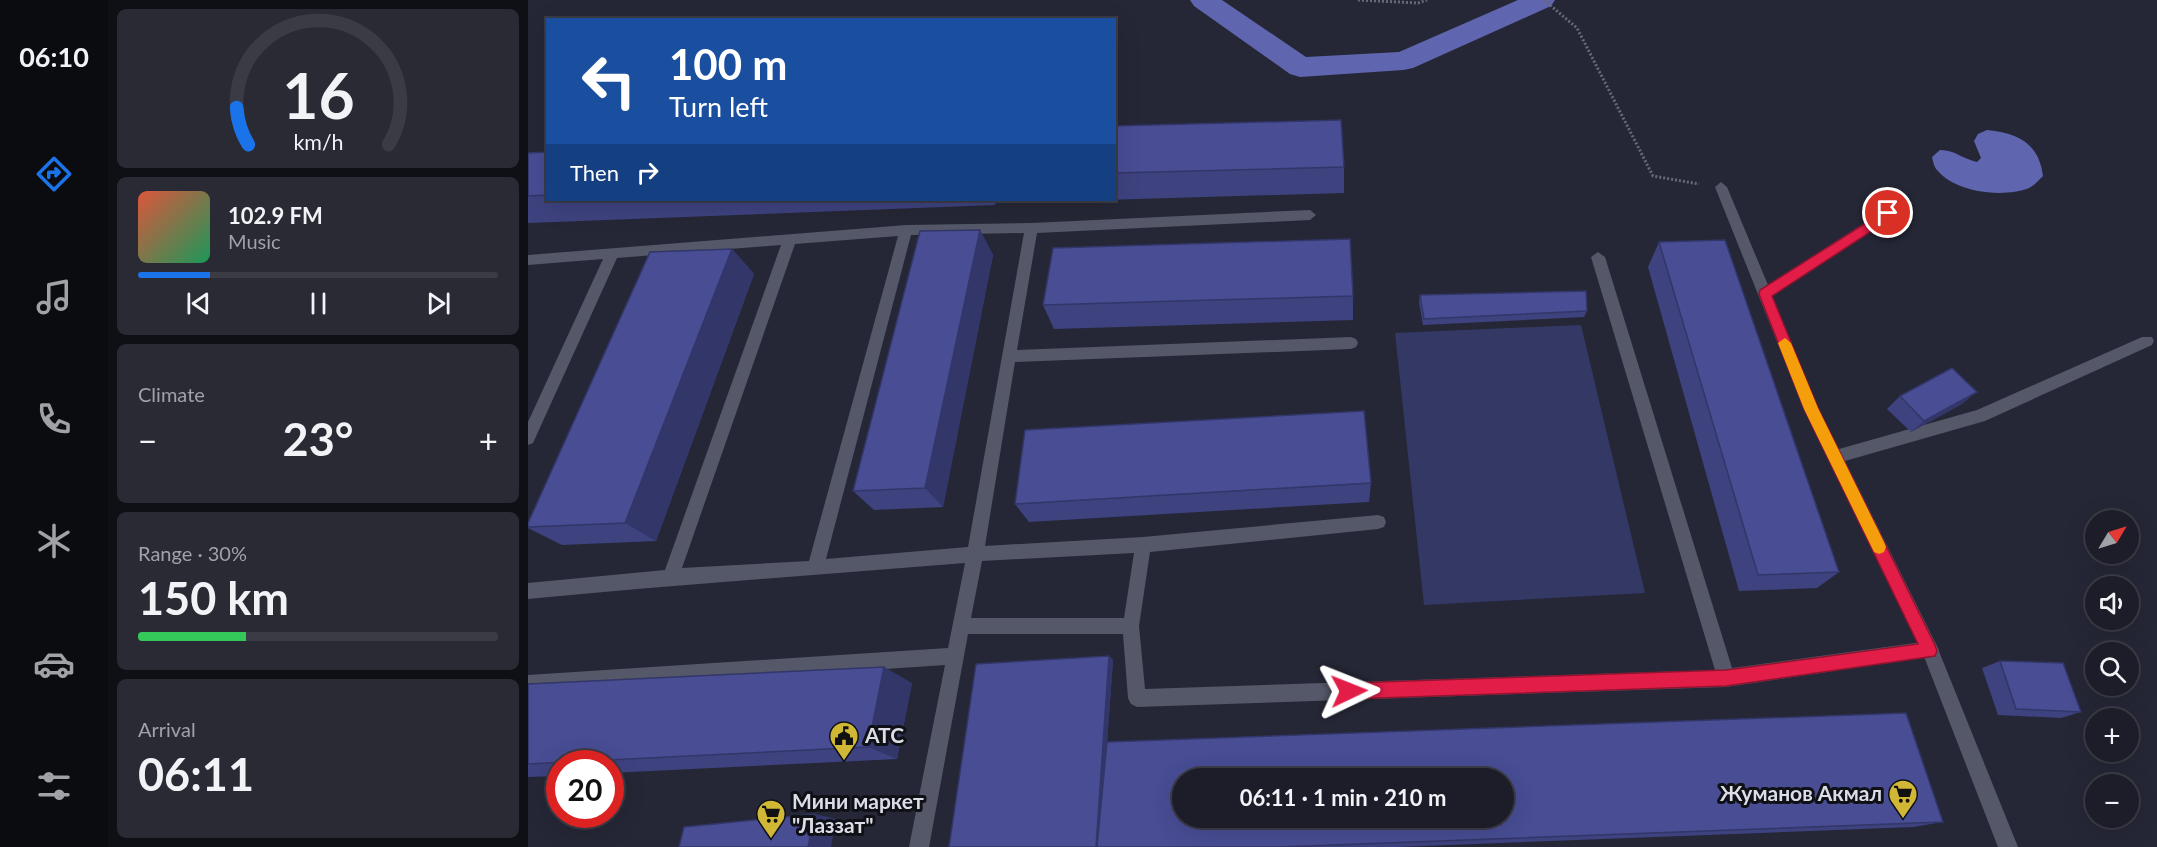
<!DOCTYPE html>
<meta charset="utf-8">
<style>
body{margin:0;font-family:Lato,sans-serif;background:#292a34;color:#f1f3f6;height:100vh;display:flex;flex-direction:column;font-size:22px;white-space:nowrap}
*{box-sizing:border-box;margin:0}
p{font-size:20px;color:#a0a2a8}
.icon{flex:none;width:33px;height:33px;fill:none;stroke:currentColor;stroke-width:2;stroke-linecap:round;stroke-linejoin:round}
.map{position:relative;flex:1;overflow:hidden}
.details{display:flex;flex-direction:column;gap:9px;padding:9px;background:#0f1016;width:420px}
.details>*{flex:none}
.top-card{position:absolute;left:18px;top:18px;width:570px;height:183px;border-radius:0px;box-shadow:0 6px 24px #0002,0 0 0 2px #3a3b45;background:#1a4fa0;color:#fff;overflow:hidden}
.needle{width:39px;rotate:52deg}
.buttons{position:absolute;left:1557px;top:510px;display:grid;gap:12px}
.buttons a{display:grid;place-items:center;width:54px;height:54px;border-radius:50%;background:#1c1d28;box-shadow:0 6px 24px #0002,0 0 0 2px #3a3b45;font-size:30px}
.speed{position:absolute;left:18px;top:750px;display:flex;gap:12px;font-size:30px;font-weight:700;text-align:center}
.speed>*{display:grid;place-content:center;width:78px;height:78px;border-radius:50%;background:#1c1d28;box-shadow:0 6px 24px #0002,0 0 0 2px #3a3b45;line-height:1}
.speed .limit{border:9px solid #d22;background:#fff;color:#111}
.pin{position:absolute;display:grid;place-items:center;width:51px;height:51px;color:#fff;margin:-26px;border:3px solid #fff;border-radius:50%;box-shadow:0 2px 6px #0007}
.me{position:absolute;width:66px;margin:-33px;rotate:88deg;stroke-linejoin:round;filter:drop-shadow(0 0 4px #0008)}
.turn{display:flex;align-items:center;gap:21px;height:126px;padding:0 24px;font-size:27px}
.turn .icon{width:78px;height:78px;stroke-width:2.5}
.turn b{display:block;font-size:42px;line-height:51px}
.then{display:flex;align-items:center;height:57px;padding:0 24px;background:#0003;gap:12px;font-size:22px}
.big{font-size:45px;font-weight:700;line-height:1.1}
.details .tile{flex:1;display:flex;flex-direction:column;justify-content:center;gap:9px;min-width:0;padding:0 21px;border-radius:9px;background:#292a34}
.details .dial{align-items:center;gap:0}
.dial svg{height:156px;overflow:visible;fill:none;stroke:#3a3b45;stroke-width:7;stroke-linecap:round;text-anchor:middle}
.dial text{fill:#f1f3f6;stroke:none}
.song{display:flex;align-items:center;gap:18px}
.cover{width:72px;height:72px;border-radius:9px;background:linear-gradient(135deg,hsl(10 70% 55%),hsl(150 70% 35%))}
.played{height:6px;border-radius:3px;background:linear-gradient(90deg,#1a73e8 20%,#3a3b45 20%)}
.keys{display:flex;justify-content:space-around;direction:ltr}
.heat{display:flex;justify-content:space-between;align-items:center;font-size:33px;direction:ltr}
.charge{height:9px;border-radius:4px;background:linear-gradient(90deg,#34c759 30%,#3a3b45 0)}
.trip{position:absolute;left:644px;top:768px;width:342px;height:60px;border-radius:30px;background:#1c1d28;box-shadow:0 6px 24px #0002,0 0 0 2px #3a3b45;font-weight:700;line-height:60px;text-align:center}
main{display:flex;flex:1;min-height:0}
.menu{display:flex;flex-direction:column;width:108px;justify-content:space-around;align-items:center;background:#0b0c10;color:#a0a2a8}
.menu .icon{width:42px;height:42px}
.menu .active{color:#1a73e8}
.menu b{font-size:27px;color:#f1f3f6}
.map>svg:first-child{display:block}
.green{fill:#343865}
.water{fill:#5f66af}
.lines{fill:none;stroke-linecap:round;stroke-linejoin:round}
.canal{fill:#5f66af;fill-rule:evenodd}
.path{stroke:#676976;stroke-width:3;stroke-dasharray:2 2;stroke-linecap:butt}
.lane{fill:#555869;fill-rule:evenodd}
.street{fill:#555869;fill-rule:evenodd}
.wall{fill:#3e427f}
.shaded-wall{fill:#323668}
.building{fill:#484d94;stroke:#323668;stroke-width:1.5;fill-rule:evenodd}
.route{fill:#e11d48;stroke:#92132f;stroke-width:1.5}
.slow{fill:#f59e0b}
.labels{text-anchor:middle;stroke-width:6;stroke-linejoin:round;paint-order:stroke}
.near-poi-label{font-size:21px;font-weight:bold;fill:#dbdde7;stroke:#0f1117;text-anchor:start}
</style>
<main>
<nav class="menu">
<b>06:10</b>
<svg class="icon active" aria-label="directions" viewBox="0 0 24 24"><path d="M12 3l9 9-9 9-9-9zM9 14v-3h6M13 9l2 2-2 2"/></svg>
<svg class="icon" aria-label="music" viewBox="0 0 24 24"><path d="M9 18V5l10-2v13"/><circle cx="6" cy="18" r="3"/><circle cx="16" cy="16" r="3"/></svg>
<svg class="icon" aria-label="phone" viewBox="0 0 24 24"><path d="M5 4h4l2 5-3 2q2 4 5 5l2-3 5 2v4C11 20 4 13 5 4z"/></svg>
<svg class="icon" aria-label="climate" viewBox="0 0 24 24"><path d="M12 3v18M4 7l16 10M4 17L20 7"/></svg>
<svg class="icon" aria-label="car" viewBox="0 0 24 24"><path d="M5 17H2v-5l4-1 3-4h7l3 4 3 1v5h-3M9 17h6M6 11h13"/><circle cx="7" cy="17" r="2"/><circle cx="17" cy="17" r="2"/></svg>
<svg class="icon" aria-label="filters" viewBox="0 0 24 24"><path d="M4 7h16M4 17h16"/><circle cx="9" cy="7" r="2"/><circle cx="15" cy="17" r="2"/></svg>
</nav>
<section class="details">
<div class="tile dial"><svg viewBox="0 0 100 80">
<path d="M14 69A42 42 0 1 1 86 69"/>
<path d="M14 69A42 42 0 0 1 8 50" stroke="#1a73e8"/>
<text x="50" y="56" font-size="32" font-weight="700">16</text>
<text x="50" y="72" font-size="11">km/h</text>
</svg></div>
<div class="tile">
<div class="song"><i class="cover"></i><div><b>102.9 FM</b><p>Music</p></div></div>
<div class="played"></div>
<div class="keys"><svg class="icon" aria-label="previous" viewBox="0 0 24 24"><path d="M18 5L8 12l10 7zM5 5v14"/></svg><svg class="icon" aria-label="pause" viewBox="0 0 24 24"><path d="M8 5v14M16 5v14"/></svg><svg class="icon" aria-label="next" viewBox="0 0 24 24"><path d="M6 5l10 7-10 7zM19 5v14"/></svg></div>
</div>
<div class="tile"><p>Climate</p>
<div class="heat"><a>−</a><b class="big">23°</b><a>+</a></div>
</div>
<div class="tile"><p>Range · 30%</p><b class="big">150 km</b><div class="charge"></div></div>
<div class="tile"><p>Arrival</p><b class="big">06:11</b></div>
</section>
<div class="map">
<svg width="1629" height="847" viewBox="0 0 1629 847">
<rect width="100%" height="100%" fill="#252736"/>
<polygon class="green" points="1053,325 1117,593 896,605 867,333"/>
<path class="water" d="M1459,130C1491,133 1511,144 1515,176C1511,180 1506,186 1501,188C1475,198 1428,193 1409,170C1406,167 1405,161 1404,157L1412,150C1428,150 1434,159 1449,162L1453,158L1446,141L1450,134Z"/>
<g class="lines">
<polygon class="canal" points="662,0 694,0 778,57 871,52 990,0 1027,0 1023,6 885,68 875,70 772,77 762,74 666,6"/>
<g class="path">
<polyline points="830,0 890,3 899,0"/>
<polyline points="1016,0 1049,28 1125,176 1171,184"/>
</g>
<path class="lane" d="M782,210L788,215L782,220L509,233L489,350L823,337L828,339L830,343L828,347L823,349L487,362L457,546L615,537L850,515L856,517L858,522L856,527L850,529L622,552L611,626L617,689L1187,670L1063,257L1070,252L1077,257L1204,668L1402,641L1408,644L1411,650L1408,656L1198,687L609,707L603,704L600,698L595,634H440L401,847H381L417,665L0,693V675L420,648L437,563C291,575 146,585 0,599V583L137,570L253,245L89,258L5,443L0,445V422L75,259L0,265V255L378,225L503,223ZM496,233L440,547L298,559L383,235ZM370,236L281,561L154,568L267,244ZM606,553L596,618H443L454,561Z"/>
<polygon class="street" points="1193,182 1199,187 1240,285 1355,211 1365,211 1366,214 1244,296 1290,408 1311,449 1449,410 1614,337 1624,337 1626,341 1624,345 1457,421 1317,461 1408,644 1490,847 1470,847 1395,654 1276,409 1187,187"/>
</g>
<g class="wall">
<polygon points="586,126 816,167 816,193 542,201 541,200 586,200"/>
<polygon points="20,152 20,200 468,200 467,205 0,223 0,153"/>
<polygon points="452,230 465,255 415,507 346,510 325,491"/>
<polygon points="1131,242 1311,572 1289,588 1211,591 1120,267"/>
<polygon points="204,249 226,274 128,541 34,545 0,528 0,523"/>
<polygon points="892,295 1059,311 1056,317 895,325 891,302"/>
<polygon points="825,296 825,320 526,329 515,305"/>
<polygon points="1372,396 1434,404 1383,432 1359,409"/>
<polygon points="843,483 841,502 501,522 487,504"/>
<polygon points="581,656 585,660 579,742 1415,822 1385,827 869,847 421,847"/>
<polygon points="1472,661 1553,712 1533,718 1470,715 1454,668"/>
<polygon points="384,683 369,759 82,773 82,764 32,764 32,776 0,777 0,684"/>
</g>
<g class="shaded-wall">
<polygon points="452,230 465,255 415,507 397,488"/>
<polygon points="204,249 226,274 128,541 97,523"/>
<polygon points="1449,392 1434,404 1383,432 1396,421"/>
<polygon points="581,656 585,660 572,847 568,847"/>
<polygon points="356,667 384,683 369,759 340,747"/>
<polygon points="287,814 308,819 303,847 280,847"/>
</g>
<g class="building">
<polygon points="813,120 816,167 586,173 586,126"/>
<polygon points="20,152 20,195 0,196 0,153"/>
<polygon points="452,230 397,488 325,491 392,231"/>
<polygon points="822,239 825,296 515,305 525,248"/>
<polygon points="1197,240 1311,572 1230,575 1131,242"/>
<polygon points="204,249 97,523 0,527 0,523 122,252"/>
<polygon points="1058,291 1059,311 896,319 892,295"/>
<polygon points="1424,368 1449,392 1396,421 1372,396"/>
<polygon points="836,411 843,483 487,504 497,430"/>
<polygon points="581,656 568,847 421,847 448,664"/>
<polygon points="1472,661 1535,663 1553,712 1488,709"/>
<polygon points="356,667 340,747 0,764 0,684"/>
<path d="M1378,713L1415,822L751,847H569L579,742ZM654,778H975V818H654Z"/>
<polygon points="287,814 280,847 151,847 156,827"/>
</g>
<polygon class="route" points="1360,209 1366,213 1365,217 1244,296 1290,408 1407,645 1409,651 1407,656 1198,686 821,699 816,697 813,691 816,685 821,683 1198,670 1390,644 1276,409 1231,294 1232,290"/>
<polygon class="slow" points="1257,338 1263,343 1290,408 1356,542 1358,547 1356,552 1351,554 1346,552 1276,409 1250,343"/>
<defs>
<g id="civic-pin" transform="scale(1.5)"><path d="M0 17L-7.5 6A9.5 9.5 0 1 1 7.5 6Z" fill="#d1b736" stroke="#0f1117"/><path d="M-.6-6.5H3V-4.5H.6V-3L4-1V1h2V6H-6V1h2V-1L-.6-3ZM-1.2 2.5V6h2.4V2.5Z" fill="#111"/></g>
<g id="supermarket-pin" transform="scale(1.5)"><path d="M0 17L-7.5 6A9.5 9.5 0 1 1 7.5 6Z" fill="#d1b736" stroke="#0f1117"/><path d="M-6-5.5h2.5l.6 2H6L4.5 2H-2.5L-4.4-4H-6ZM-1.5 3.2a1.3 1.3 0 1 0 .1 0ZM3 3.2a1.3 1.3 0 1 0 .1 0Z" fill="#111"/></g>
</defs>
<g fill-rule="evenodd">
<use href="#civic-pin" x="316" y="736"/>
<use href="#supermarket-pin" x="1375" y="794"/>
<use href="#supermarket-pin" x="243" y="814"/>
</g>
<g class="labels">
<g class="near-poi-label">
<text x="337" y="743">АТС</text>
<text x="1354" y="801" text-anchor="end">Жуманов Акмал</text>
<text x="264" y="809">Мини маркет<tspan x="264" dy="24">"Лаззат"</tspan></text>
</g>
</g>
</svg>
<div class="buttons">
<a><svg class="needle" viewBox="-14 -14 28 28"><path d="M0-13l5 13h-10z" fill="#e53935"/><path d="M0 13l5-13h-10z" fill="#a0a2a8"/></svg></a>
<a><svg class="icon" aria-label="sound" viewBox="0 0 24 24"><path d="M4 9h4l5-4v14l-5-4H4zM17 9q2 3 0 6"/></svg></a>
<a><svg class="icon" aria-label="search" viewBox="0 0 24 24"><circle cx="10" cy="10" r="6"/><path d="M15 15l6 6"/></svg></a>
<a>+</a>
<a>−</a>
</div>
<div class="speed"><div class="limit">20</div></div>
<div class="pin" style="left:1360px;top:213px;background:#d93025"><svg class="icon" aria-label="arrive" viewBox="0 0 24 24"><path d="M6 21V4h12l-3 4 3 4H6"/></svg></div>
<svg class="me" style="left:821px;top:691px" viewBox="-20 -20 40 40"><path d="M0-17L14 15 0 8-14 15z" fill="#e11d48" stroke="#fff" stroke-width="4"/></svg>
<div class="trip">06:11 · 1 min · 210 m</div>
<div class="top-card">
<div class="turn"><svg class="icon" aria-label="left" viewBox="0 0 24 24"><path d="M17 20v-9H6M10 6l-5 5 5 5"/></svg><div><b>100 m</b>Turn left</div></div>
<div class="then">Then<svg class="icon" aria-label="right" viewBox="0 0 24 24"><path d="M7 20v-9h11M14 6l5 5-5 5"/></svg></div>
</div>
</div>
</main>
